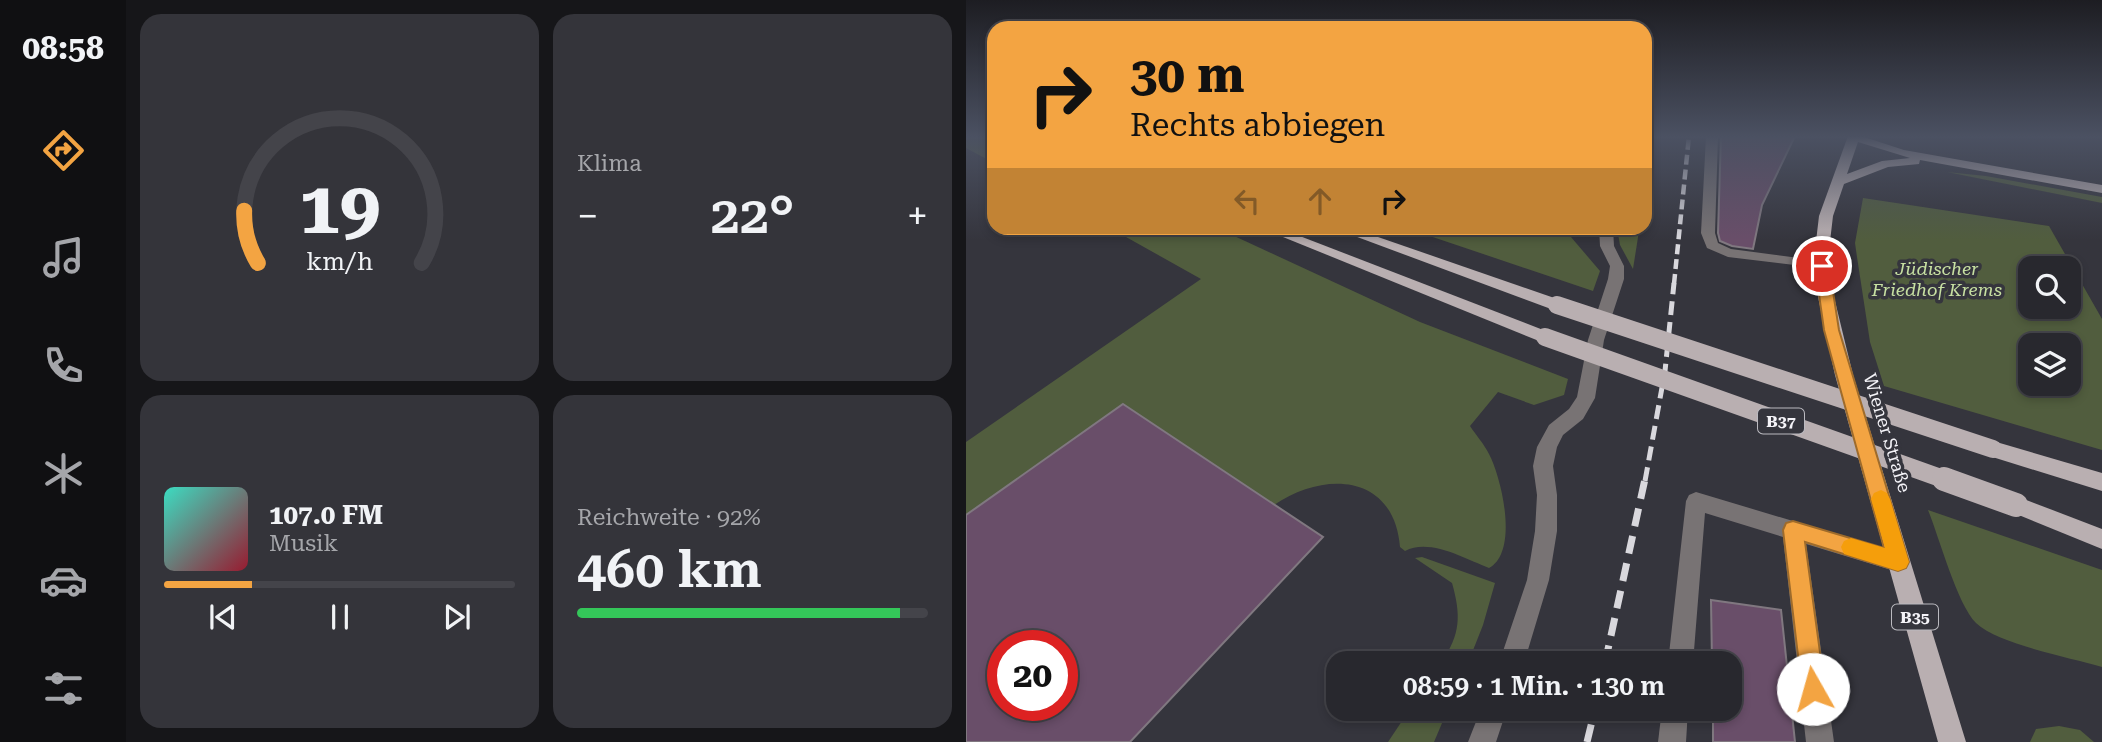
<!DOCTYPE html>
<html lang="de">
<meta charset="utf-8">
<style>
body{margin:0;font-family:"Roboto Serif",serif;background:#34343a;color:#f1f3f6;height:100vh;display:flex;flex-direction:column;font-size:26px;white-space:nowrap}
*{box-sizing:border-box;margin:0}
p{font-size:23px;color:#a5a6aa}
.icon{flex:none;width:38px;height:38px;fill:none;stroke:currentColor;stroke-width:2;stroke-linecap:round;stroke-linejoin:round}
.map{position:relative;flex:1;overflow:hidden}
.panel{display:flex;flex-direction:column;gap:14px;padding:14px;background:#161619;width:840px}
.panel>*{flex:none}
.banner{position:absolute;left:21px;top:21px;width:665px;height:214px;border-radius:21px;box-shadow:0 4px 10px #0003,0 0 0 2px #44444a;background:#f3a442;color:#111;overflow:hidden}
.fabs{position:absolute;left:1052px;top:256px;display:grid;gap:14px}
.fabs a{display:grid;place-items:center;width:63px;height:63px;border-radius:14px;background:#28282e;box-shadow:0 4px 10px #0003,0 0 0 2px #44444a;font-size:35px}
.speed{position:absolute;left:21px;top:630px;display:flex;gap:14px;font-size:35px;font-weight:700;text-align:center}
.speed>*{display:grid;place-content:center;width:91px;height:91px;border-radius:50%;background:#28282e;box-shadow:0 4px 10px #0003,0 0 0 2px #44444a;line-height:1}
.speed .limit{border:10px solid #d22;background:#fff;color:#111}
.pin{position:absolute;display:grid;place-items:center;width:60px;height:60px;color:#fff;margin:-30px;border:4px solid #fff;border-radius:50%;box-shadow:0 2px 7px #0007}
.me{position:absolute;width:77px;margin:-38px;rotate:353deg;stroke-linejoin:round;filter:drop-shadow(0 0 5px #0008)}
.turn{display:flex;align-items:center;gap:24px;height:147px;padding:0 28px;font-size:32px}
.turn .icon{width:91px;height:91px;stroke-width:2.5}
.turn b{display:block;font-size:49px;line-height:60px}
.lanes{display:flex;align-items:center;height:66px;padding:0 28px;background:#0003;justify-content:center;gap:35px;direction:ltr}
.lanes .off{opacity:.35}
.big{font-size:52px;font-weight:600;line-height:1.1}
.panel .card{flex:1;display:flex;flex-direction:column;justify-content:center;gap:10px;min-width:0;padding:0 24px;border-radius:21px;background:#34343a}
.panel .dial{align-items:center;gap:0}
.dial svg{height:182px;overflow:visible;fill:none;stroke:#44444a;stroke-width:7;stroke-linecap:round;text-anchor:middle}
.dial text{fill:#f1f3f6;stroke:none}
.song{display:flex;align-items:center;gap:21px}
.cover{width:84px;height:84px;border-radius:10px;background:linear-gradient(135deg,hsl(170 70% 55%),hsl(350 70% 35%))}
.played{height:7px;border-radius:4px;background:linear-gradient(90deg,#f3a442 25%,#44444a 25%)}
.keys{display:flex;justify-content:space-around;direction:ltr}
.heat{display:flex;justify-content:space-between;align-items:center;font-size:38px;direction:ltr}
.charge{height:10px;border-radius:5px;background:linear-gradient(90deg,#34c759 92%,#44444a 0)}
.panel .tiles{flex:1;display:grid;gap:14px;grid-template-columns:repeat(2,1fr)}
.trip{position:absolute;left:360px;top:651px;width:416px;height:70px;border-radius:21px;background:#28282e;box-shadow:0 4px 10px #0003,0 0 0 2px #44444a;font-weight:600;line-height:70px;text-align:center}
main{display:flex;flex:1;min-height:0}
.dock{display:flex;flex-direction:column;width:126px;justify-content:space-around;align-items:center;background:#101012;color:#a5a6aa}
.dock .icon{width:49px;height:49px}
.dock .current{color:#f3a442}
.dock b{font-size:32px;color:#f1f3f6}
.map>svg:first-child{display:block}
.green{fill:#515d3e;fill-rule:evenodd}
.building{fill:#694e69;stroke:#807880;stroke-width:2;fill-rule:evenodd}
.lines{fill:none;stroke-linecap:round;stroke-linejoin:round}
.lane{fill:#787374;fill-rule:evenodd}
.street{fill:#787374;fill-rule:evenodd}
.primary{fill:#b9afb1;fill-rule:evenodd}
.rail-far2{stroke:#d9d8dd;stroke-width:4.5;stroke-dasharray:10 5;stroke-linecap:butt}
.rail-far1{stroke:#d9d8dd;stroke-width:5;stroke-dasharray:14 7;stroke-linecap:butt}
.rail{stroke:#d9d8dd;stroke-width:7;stroke-dasharray:18 10;stroke-linecap:butt}
.primary-bridge-far1{stroke:#b9afb1;stroke-width:18}
.primary-bridge{stroke:#b9afb1;stroke-width:24}
.route{fill:#f3a442;stroke:#9e6b2b;stroke-width:2}
.slow{fill:#f59e0b}
.labels{text-anchor:middle;stroke-width:7;stroke-linejoin:round;paint-order:stroke}
.shield{fill:#35353d;stroke:#bbbac0;stroke-width:2}
.shield-label{font-size:16px;font-weight:bold;fill:#f4f3f8}
.park-label{font-size:18px;font-style:italic;fill:#c7e0a2;stroke:#35353d}
.street-label{font-size:18px;fill:#f4f3f8;stroke:#35353d}
</style>
<main>
<nav class="dock">
<b>08:58</b>
<svg class="icon current" aria-label="directions" viewBox="0 0 24 24"><path d="M12 3l9 9-9 9-9-9zM9 14v-3h6M13 9l2 2-2 2"/></svg>
<svg class="icon" aria-label="music" viewBox="0 0 24 24"><path d="M9 18V5l10-2v13"/><circle cx="6" cy="18" r="3"/><circle cx="16" cy="16" r="3"/></svg>
<svg class="icon" aria-label="phone" viewBox="0 0 24 24"><path d="M5 4h4l2 5-3 2q2 4 5 5l2-3 5 2v4C11 20 4 13 5 4z"/></svg>
<svg class="icon" aria-label="climate" viewBox="0 0 24 24"><path d="M12 3v18M4 7l16 10M4 17L20 7"/></svg>
<svg class="icon" aria-label="car" viewBox="0 0 24 24"><path d="M5 17H2v-5l4-1 3-4h7l3 4 3 1v5h-3M9 17h6M6 11h13"/><circle cx="7" cy="17" r="2"/><circle cx="17" cy="17" r="2"/></svg>
<svg class="icon" aria-label="filters" viewBox="0 0 24 24"><path d="M4 7h16M4 17h16"/><circle cx="9" cy="7" r="2"/><circle cx="15" cy="17" r="2"/></svg>
</nav>
<section class="panel">
<div class="tiles">
<div class="card dial"><svg viewBox="0 0 100 80">
<path d="M14 69A42 42 0 1 1 86 69"/>
<path d="M14 69A42 42 0 0 1 8 46" stroke="#f3a442"/>
<text x="50" y="56" font-size="32" font-weight="700">19</text>
<text x="50" y="72" font-size="11">km/h</text>
</svg></div>
<div class="card"><p>Klima</p>
<div class="heat"><a>−</a><b class="big">22°</b><a>+</a></div>
</div>
<div class="card">
<div class="song"><i class="cover"></i><div><b>107.0 FM</b><p>Musik</p></div></div>
<div class="played"></div>
<div class="keys"><svg class="icon" aria-label="previous" viewBox="0 0 24 24"><path d="M18 5L8 12l10 7zM5 5v14"/></svg><svg class="icon" aria-label="pause" viewBox="0 0 24 24"><path d="M8 5v14M16 5v14"/></svg><svg class="icon" aria-label="next" viewBox="0 0 24 24"><path d="M6 5l10 7-10 7zM19 5v14"/></svg></div>
</div>
<div class="card"><p>Reichweite · 92%</p><b class="big">460 km</b><div class="charge"></div></div>
</div>
</section>
<div class="map">
<svg width="1136" height="742" viewBox="0 0 1136 742">
<rect width="100%" height="100%" fill="#35353d"/>
<g class="green">
<polygon points="0,136 28,136 28,163 0,148"/>
<polygon points="981,172 1020,176 1136,197 1136,203"/>
<path d="M897,198L1083,226L1136,319V450L918,386L904,342L891,257L889,243ZM1064,268H1102V306H1064ZM1064,345H1102V383H1064Z"/>
<path d="M144,228H251L454,322L602,379L598,395L568,405L532,392L504,426C510,435 518,444 523,454C536,479 553,552 523,568C499,559 464,538 439,551L434,547C428,474 359,470 308,505L157,404L0,515V442L235,279Z"/>
<polygon points="440,228 582,228 599,230 634,271 627,291"/>
<polygon points="651,228 673,231 667,269 654,245"/>
<path d="M962,510L1136,570V667C1103,657 1034,645 1010,623C991,604 973,537 962,510Z"/>
<path d="M456,557L529,583L517,625L502,663H475C495,634 495,615 486,583L449,558Z"/>
<polygon points="444,709 482,709 468,742 422,742"/>
<polygon points="1093,726 1114,730 1128,742 1064,742 1070,729"/>
</g>
<g class="building">
<polygon points="755,136 829,136 796,205 787,249 766,246 754,241 752,233"/>
<path d="M157,404L357,537L164,742H0V515ZM37,646H96V705H37Z"/>
<polygon points="745,600 815,610 829,742 747,742 747,709 765,709 765,663 746,663"/>
</g>
<g class="lines">
<g class="lane">
<polygon points="740,136 752,136 749,233 752,243 765,249 856,261 861,263 863,266 861,269 762,257 741,248 735,233"/>
<polygon points="730,492 940,555 943,562 940,569 932,572 840,544 868,742 840,742 817,537 739,513 727,663 702,663 720,501 723,495"/>
<polygon points="696,709 722,709 720,742 692,742"/>
</g>
<g class="street">
<polygon points="633,228 647,228 648,246 658,266 658,279 638,340 629,398 617,419 597,435 591,447 587,466 591,495 591,531 583,580 558,663 533,663 561,580 569,531 571,495 567,466 571,447 583,425 603,409 611,397 622,340 642,279 644,266 634,246"/>
<polygon points="515,709 541,709 530,742 502,742"/>
</g>
<g class="primary">
<path d="M882,136H895L938,150L1136,185V193L954,160L953,164L922,167L878,184L867,216L863,250L868,297L887,375L1000,742H972L869,375L852,297L849,250L853,216ZM892,142L944,158L916,161L881,174Z"/>
<polygon points="295,228 313,228 585,333 587,337 585,341 573,341"/>
<polygon points="367,228 386,228 597,301 599,305 591,310 585,309"/>
<polygon points="1027,441 1136,473 1136,491 1020,455 1017,449 1020,443"/>
<polygon points="1050,496 1136,529 1136,549 1043,511 1040,505 1043,499"/>
</g>
<polyline class="rail-far2" points="708,284 723,136"/>
<polyline class="rail-far1" points="679,481 699,371 708,283"/>
<g class="rail">
<polyline points="639,663 679,479"/>
<polyline points="621,742 629,709"/>
</g>
<g class="primary-bridge-far1">
<polyline points="591,305 1027,449"/>
<polyline points="579,337 983,481"/>
</g>
<polyline class="primary-bridge" points="978,479 1050,505"/>
</g>
<linearGradient id="sky" x2="0" y2="1"><stop stop-color="#1d1d22"/><stop offset="0.57" stop-color="#4b5162"/><stop offset="1" stop-color="#4b5162" stop-opacity="0"/></linearGradient>
<rect width="1136" height="240" fill="url(#sky)"/>
<polygon class="route" points="856,262 863,266 873,330 943,562 940,568 932,571 839,542 859,689 856,697 847,700 839,697 836,689 817,530 820,523 827,521 918,548 858,330 849,266"/>
<polygon class="slow" points="915,490 921,493 924,499 943,562 940,568 932,571 878,554 875,547 878,541 885,538 919,548 905,499 908,493"/>
<g class="labels">
<g class="shield">
<rect x="792" y="408.5" width="46" height="25" rx="5"/>
<rect x="926" y="604.5" width="46" height="25" rx="5"/>
</g>
<g class="shield-label">
<text x="815" y="427">B37</text>
<text x="949" y="623">B35</text>
</g>
<g class="park-label">
<text x="971" y="275">Jüdischer<tspan x="971" dy="21">Friedhof Krems</tspan></text>
</g>
<g class="street-label">
<text transform="translate(921 433) rotate(73)" y="6">Wiener Straße</text>
</g>
</g>
</svg>
<div class="fabs">
<a><svg class="icon" aria-label="search" viewBox="0 0 24 24"><circle cx="10" cy="10" r="6"/><path d="M15 15l6 6"/></svg></a>
<a><svg class="icon" aria-label="layers" viewBox="0 0 24 24"><path d="M12 4l9 5-9 5-9-5zM3 14l9 5 9-5"/></svg></a>
</div>
<div class="speed"><div class="limit">20</div></div>
<div class="pin" style="left:856px;top:266px;background:#d93025"><svg class="icon" aria-label="arrive" viewBox="0 0 24 24"><path d="M6 21V4h12l-3 4 3 4H6"/></svg></div>
<svg class="me" style="left:847px;top:689px" viewBox="-20 -20 40 40"><circle r="19" fill="#fff"/><path d="M0-13L10 11 0 6-10 11z" fill="#f3a442"/></svg>
<div class="trip">08:59 · 1 Min. · 130 m</div>
<div class="banner">
<div class="turn"><svg class="icon" aria-label="right" viewBox="0 0 24 24"><path d="M7 20v-9h11M14 6l5 5-5 5"/></svg><div><b>30 m</b>Rechts abbiegen</div></div>
<div class="lanes"><svg class="icon off" aria-label="left" viewBox="0 0 24 24"><path d="M17 20v-9H6M10 6l-5 5 5 5"/></svg><svg class="icon off" aria-label="ahead" viewBox="0 0 24 24"><path d="M12 20V5M6 11l6-6 6 6"/></svg><svg class="icon" aria-label="right" viewBox="0 0 24 24"><path d="M7 20v-9h11M14 6l5 5-5 5"/></svg></div>
</div>
</div>
</main>
